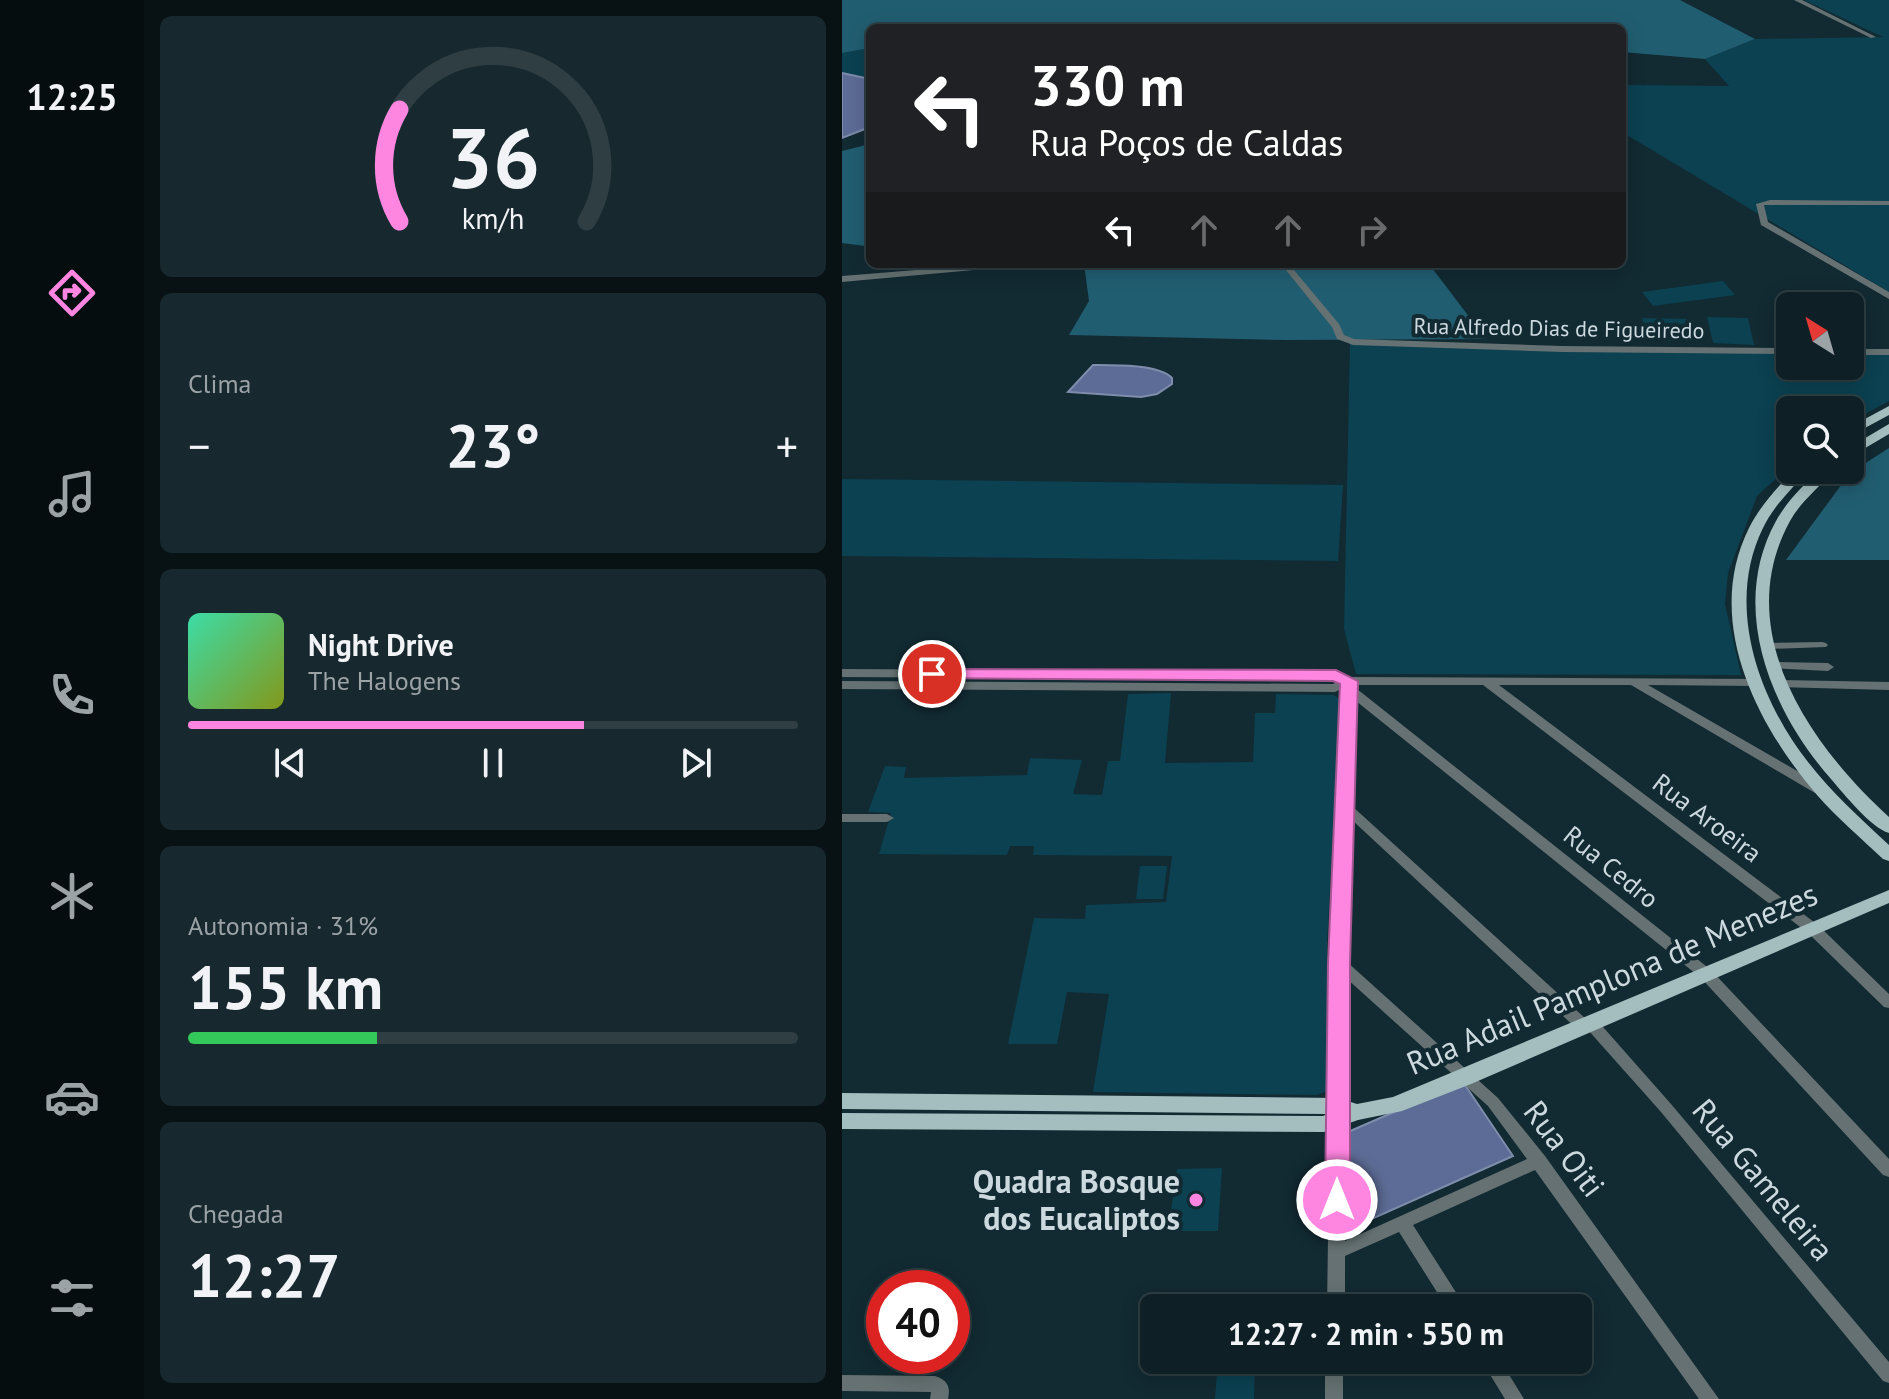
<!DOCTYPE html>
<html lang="pt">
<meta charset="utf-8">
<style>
body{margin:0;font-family:"PT Sans",sans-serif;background:#17282e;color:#f1f3f6;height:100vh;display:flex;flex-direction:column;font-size:30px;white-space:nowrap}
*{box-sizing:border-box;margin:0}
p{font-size:26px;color:#9ba3a7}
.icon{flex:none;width:44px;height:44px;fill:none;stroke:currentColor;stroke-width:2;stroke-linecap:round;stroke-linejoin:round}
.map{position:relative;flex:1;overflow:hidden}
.drawer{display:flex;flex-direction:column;gap:16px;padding:16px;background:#081215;width:698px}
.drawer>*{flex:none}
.top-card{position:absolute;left:24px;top:24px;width:760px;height:244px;border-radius:12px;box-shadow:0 4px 20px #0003,0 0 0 2px #2e3e43;background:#202124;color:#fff;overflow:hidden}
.needle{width:52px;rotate:323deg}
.fabs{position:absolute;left:934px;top:292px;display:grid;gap:16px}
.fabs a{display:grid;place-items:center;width:88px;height:88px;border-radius:12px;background:#0e2026;box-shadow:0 4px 20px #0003,0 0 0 2px #2e3e43;font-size:40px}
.speed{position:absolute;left:24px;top:1270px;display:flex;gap:16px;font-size:40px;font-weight:700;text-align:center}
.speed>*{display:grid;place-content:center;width:104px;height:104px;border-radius:50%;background:#0e2026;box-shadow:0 4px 20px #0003,0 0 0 2px #2e3e43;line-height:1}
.speed .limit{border:12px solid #d22;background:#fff;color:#111}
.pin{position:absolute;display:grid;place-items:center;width:68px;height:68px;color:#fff;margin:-34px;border:4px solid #fff;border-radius:50%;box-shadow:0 2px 8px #0007}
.me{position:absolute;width:88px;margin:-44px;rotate:0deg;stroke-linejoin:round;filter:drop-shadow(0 0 6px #0008)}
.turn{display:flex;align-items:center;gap:28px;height:168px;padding:0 32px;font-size:36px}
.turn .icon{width:104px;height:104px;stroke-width:2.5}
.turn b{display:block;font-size:56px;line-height:68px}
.lanes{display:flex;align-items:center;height:76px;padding:0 32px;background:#0003;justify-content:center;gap:40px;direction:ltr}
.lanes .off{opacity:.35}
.big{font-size:60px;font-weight:600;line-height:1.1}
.drawer .card{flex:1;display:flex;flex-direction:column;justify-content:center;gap:12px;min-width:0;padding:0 28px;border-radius:12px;background:#17282e}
.drawer .dial{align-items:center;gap:0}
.dial svg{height:208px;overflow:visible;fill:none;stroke:#2e3e43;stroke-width:7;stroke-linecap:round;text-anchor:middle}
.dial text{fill:#f1f3f6;stroke:none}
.song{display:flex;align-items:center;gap:24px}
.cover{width:96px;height:96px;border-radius:12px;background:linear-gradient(135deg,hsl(160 70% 55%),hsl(70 70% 35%))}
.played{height:8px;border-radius:4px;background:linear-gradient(90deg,#fe86e0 65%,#2e3e43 65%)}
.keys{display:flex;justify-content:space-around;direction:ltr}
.heat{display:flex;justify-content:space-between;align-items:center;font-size:44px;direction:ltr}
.charge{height:12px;border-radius:6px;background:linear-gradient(90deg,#34c759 31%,#2e3e43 0)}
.trip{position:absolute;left:298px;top:1294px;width:452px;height:80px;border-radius:12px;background:#0e2026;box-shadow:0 4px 20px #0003,0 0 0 2px #2e3e43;font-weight:600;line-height:80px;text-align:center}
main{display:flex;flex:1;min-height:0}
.tab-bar{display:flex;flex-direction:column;width:144px;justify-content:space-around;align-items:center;background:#060d0f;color:#9ba3a7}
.tab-bar .icon{width:56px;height:56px}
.tab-bar .current{color:#fe86e0}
.tab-bar b{font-size:36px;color:#f1f3f6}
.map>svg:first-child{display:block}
.green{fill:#0b4151}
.forest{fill:#215d71}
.water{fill:#5d6c96;stroke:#7e8dac;stroke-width:2}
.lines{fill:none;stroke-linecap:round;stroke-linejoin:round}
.minor{fill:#657172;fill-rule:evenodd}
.major{fill:#a4bebf;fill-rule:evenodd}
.route{fill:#fe86e0;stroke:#a55792;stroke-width:2}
.poi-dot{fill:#fe86e0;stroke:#122a32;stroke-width:3}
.labels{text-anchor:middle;stroke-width:8;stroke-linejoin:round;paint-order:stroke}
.far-street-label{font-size:22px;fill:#ccd9df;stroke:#122a32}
.street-label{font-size:26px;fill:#ccd9df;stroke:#122a32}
.near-street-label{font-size:32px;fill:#ccd9df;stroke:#122a32}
.near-poi-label{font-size:32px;font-weight:bold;fill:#ccd9df;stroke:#122a32;text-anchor:end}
</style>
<main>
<nav class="tab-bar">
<b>12:25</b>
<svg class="icon current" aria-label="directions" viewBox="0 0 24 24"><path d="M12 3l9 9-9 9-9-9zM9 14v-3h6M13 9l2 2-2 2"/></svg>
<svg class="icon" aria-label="music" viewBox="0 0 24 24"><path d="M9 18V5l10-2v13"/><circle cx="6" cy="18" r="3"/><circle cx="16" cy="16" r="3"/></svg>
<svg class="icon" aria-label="phone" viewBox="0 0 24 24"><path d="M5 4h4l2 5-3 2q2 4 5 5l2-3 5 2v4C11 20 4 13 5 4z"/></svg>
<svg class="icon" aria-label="climate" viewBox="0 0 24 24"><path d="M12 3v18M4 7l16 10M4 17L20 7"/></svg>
<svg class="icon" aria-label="car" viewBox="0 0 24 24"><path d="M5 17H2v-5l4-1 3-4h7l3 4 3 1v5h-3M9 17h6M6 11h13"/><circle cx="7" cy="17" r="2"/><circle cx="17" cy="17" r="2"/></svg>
<svg class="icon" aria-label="filters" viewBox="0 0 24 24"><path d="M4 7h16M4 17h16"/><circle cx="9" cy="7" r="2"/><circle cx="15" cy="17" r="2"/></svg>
</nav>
<section class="drawer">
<div class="card dial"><svg viewBox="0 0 100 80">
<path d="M14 69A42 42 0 1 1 86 69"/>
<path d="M14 69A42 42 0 0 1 14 26" stroke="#fe86e0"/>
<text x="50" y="56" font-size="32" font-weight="700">36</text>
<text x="50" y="72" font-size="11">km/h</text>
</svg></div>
<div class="card"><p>Clima</p>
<div class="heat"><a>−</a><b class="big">23°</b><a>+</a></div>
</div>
<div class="card">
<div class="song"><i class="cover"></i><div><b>Night Drive</b><p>The Halogens</p></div></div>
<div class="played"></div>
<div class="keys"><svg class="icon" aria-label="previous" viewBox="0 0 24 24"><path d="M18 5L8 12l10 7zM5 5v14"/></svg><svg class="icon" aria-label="pause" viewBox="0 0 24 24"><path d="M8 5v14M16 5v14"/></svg><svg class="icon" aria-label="next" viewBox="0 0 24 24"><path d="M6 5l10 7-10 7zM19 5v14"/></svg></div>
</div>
<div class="card"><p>Autonomia · 31%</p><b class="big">155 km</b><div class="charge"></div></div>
<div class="card"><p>Chegada</p><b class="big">12:27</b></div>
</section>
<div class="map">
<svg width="1047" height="1399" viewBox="0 0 1047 1399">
<rect width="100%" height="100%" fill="#122a32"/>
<g class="green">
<polygon points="962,0 1047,0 1047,292 780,132 780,85 887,86 863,59 913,39 1041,37"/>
<polygon points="28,48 28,79 0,73 0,53"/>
<polygon points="881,281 893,295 811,306 800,292"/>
<polygon points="865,317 906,318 912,345 871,343"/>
<polygon points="800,318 849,319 855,341 805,341"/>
<polygon points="508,343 948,353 948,366 1008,366 1008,354 1047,355 1047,401 1008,422 1008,410 948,410 948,466 915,496 886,573 883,604 899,675 514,674 502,629"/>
<polygon points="0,479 501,485 496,561 0,556"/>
<polygon points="329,693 323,763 411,762 413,713 433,713 434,694 492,695 498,699 485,944 485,1086 483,1092 475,1095 251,1092 267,994 225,992 215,1044 166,1044 192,918 243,919 244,905 324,902 330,856 191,855 192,846 168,846 165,855 37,854 49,813 26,812 43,766 64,767 62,778 185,775 188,758 240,760 231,794 260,795 266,761 278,761 286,694"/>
<polygon points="298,866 325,866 321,899 294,899"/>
<polygon points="380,1168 376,1231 326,1231 335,1169"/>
<polygon points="376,1360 413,1360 412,1399 373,1399"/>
</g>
<g class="forest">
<polygon points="0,0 838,0 913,39 863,59 780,52 780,28 28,28 28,48 0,53"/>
<polygon points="28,144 28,253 23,246 0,243 0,151"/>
<polygon points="242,264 587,264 644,339 444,340 227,335 247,301"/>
<polygon points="1047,448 1047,560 944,560 1008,473"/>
</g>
<g class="water">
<polygon points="0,73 28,79 28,127 0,138"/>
<path d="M251,365C270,365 317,364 330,378V384L315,394L299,397L226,392Z"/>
<polygon points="621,1082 671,1156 514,1226 506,1222 506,1132"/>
</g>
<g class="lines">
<g class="minor">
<polygon points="952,0 960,0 1034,37 1029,38"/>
<polygon points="928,200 1047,201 1047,205 922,205 926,222 1047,292 1047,299 919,225 914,204"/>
<polygon points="148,264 181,264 177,266 0,282 0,276"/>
<polygon points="439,264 447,264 497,324 502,335 512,339 720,346 948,348 948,354 720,352 511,345 495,339 490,327"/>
<rect x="1008" y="349" width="39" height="6"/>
<polygon points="980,642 984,643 986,645 984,647 925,649 919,646 925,643"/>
<polygon points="931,662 986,663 992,667 986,671 927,668 925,666"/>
<path d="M0,669L494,672L508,677L917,679L919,682L917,685L913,686L806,685L983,787L984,790L983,793H973L789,685H657L976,925L1047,994V1008L1042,1007L966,933L641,685H510L869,970L1047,1159V1177L1041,1175L859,978L514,701L510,806L744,1019L749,1017L754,1019L829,1104L1047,1362V1383L1041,1381L819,1112L746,1030L741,1032L736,1030L510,820L504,961L656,1098L703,1156L877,1399H857L693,1170L571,1225L624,1308H605L557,1232L503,1256V1308H485L490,963L503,687L493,692L0,689V681L491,684L497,681L493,680L0,677ZM504,978L646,1106L685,1159L503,1241Z"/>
<polygon points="938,680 1047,682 1047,690 934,687 932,684 934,681"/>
<polygon points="0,814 45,814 52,818 45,822 0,822"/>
<rect x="483" y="1360" width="18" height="39"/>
<polygon points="639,1360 658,1360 682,1399 663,1399"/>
<path d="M0,1375L93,1376C105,1380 109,1386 106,1399H88L89,1392L0,1391Z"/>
</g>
<g class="major">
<polygon points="1047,406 1047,415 1008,436 1008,427"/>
<polygon points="1047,424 1047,434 1008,457 1008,447"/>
<path d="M952,470H966C950,489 932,505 921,528C883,605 916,698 966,762C990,793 1018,818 1047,845V861L1041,859C1019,838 995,818 975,795C914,724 861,620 907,528C918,506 935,488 952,470Z"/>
<path d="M977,470H992C977,488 959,501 948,521C888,631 968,745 1047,817V833C1029,828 1002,794 989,779C929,711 886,608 934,521C945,501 961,486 977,470Z"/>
<polygon points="1047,890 1047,903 629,1084 560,1111 516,1120 482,1132 0,1129 0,1113 481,1116 485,1114 0,1109 0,1093 496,1098 515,1104 551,1097"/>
</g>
</g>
<polygon class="route" points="90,669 494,670 516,681 508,963 508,1200 504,1207 495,1210 486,1207 483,1200 486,963 498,684 491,681 84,678 81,674"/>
<circle class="poi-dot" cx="354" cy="1200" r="8"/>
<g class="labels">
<g class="far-street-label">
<text transform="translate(717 328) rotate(1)" y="8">Rua Alfredo Dias de Figueiredo</text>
</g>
<g class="street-label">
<text transform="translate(865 818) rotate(37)" y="9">Rua Aroeira</text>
<text transform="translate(769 867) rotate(39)" y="9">Rua Cedro</text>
</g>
<g class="near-street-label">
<text transform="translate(770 979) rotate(-23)" y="11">Rua Adail Pamplona de Menezes</text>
<text transform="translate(722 1149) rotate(53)" y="11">Rua Oiti</text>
<text transform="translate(921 1180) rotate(50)" y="11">Rua Gameleira</text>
</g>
<g class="near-poi-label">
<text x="338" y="1193">Quadra Bosque<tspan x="338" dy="37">dos Eucaliptos</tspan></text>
</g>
</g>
</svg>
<div class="fabs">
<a><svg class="needle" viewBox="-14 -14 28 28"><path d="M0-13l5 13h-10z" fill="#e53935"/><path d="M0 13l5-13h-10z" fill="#9ba3a7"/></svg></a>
<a><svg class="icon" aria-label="search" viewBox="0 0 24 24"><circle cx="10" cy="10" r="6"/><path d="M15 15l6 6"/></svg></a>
</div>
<div class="speed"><div class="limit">40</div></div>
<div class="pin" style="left:90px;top:674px;background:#d93025"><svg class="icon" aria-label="arrive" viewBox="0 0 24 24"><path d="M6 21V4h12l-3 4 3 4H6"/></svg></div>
<svg class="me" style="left:495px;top:1200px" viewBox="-20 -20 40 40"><circle r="17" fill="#fe86e0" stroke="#fff" stroke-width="3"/><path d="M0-11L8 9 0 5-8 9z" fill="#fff"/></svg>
<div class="trip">12:27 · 2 min · 550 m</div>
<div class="top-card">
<div class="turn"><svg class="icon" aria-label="left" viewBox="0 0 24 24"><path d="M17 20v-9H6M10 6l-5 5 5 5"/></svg><div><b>330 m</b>Rua Poços de Caldas</div></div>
<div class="lanes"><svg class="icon" aria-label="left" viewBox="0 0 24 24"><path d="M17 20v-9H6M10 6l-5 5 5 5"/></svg><svg class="icon off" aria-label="ahead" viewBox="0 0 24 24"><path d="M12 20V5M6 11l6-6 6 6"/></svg><svg class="icon off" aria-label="ahead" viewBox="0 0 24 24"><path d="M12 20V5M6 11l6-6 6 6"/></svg><svg class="icon off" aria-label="right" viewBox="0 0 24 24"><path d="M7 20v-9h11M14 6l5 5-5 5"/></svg></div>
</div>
</div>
</main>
